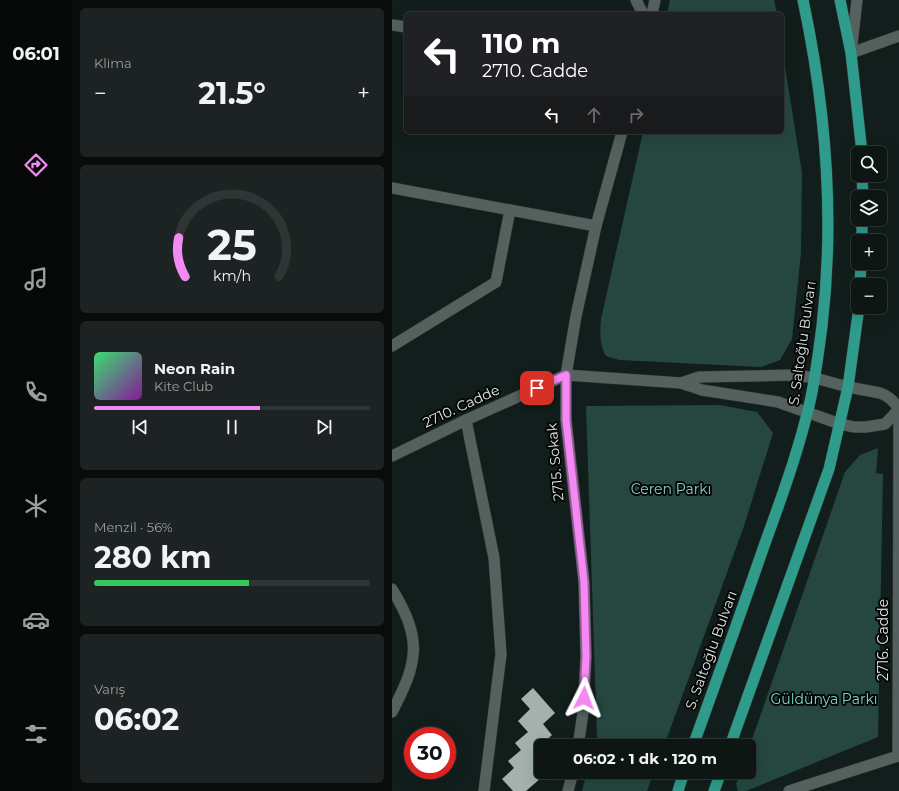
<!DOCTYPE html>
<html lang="tr">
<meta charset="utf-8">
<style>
body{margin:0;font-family:Montserrat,sans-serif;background:#1c2322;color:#f1f3f6;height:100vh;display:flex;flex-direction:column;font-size:15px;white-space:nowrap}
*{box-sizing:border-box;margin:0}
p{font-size:13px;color:#9b9fa0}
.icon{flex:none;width:22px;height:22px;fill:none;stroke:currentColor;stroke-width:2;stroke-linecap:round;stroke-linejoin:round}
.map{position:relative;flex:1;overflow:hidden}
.details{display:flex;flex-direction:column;gap:8px;padding:8px;background:#080c0b;width:320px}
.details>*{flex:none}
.guide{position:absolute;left:12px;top:12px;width:380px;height:122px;border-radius:6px;box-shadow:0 4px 16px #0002,0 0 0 1px #2e3534;background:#202124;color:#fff;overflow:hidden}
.controls{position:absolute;left:459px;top:146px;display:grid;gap:8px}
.controls a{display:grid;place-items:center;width:36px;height:36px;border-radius:6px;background:#0e1614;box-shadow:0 4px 16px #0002,0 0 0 1px #2e3534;font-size:20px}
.speed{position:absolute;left:12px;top:727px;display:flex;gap:8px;font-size:20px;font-weight:700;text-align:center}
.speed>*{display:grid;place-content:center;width:52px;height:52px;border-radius:50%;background:#0e1614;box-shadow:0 4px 16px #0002,0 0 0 1px #2e3534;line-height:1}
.speed .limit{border:6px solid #d22;background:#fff;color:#111}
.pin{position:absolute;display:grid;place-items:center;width:34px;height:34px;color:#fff;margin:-17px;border-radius:8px;box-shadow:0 2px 6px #0006}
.me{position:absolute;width:44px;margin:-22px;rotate:3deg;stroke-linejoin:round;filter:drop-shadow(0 0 3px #0008)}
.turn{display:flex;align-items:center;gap:14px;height:84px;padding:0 12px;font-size:18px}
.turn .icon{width:52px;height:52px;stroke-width:2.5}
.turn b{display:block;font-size:28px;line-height:34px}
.lanes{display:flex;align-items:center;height:38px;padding:0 12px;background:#0003;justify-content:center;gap:20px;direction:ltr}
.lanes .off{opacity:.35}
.big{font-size:30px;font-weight:700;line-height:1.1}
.details .tile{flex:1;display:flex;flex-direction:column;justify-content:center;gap:6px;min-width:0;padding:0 14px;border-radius:6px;background:#1c2322}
.details .dial{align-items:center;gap:0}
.dial svg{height:104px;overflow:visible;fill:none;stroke:#2e3534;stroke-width:7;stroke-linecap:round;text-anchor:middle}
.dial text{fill:#f1f3f6;stroke:none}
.song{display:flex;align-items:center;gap:12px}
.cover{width:48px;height:48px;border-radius:6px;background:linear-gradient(135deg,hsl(140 70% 55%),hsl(290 70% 35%))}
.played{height:4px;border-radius:2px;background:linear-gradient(90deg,#f38af1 60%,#2e3534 60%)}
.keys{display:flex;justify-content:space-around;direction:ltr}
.heat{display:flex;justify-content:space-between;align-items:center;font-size:22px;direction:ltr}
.charge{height:6px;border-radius:3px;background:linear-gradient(90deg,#34c759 56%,#2e3534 0)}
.trip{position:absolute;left:142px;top:739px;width:222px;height:40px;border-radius:6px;background:#0e1614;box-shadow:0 4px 16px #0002,0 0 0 1px #2e3534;font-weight:700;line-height:40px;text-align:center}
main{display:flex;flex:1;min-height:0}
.menu{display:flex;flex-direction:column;width:72px;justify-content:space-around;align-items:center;background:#060908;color:#9b9fa0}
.menu .icon{width:28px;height:28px}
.menu .on{color:#f38af1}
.menu b{font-size:18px;color:#f1f3f6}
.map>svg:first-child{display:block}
.green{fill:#25473f}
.building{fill:#a4b2ae}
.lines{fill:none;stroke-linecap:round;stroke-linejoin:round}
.minor-casing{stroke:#323937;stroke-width:12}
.primary-casing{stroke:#323937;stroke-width:12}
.minor{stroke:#54615e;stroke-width:11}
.primary{stroke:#2f9c8b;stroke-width:11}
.route-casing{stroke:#9e5a9d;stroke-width:10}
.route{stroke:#f38af1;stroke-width:7}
.labels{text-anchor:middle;stroke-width:4;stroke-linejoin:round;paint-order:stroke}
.street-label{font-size:14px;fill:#e0e7e5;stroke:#040706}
.park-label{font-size:14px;fill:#81d5c2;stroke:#040706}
</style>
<main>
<nav class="menu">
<b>06:01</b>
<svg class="icon on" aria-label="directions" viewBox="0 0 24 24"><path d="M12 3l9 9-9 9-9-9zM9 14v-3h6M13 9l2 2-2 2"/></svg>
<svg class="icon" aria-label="music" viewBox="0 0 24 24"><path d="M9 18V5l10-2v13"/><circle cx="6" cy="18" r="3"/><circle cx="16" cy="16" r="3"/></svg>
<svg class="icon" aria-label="phone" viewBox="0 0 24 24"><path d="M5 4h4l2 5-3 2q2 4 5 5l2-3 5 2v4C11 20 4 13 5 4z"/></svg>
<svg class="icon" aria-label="climate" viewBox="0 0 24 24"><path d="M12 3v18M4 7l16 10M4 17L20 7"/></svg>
<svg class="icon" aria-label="car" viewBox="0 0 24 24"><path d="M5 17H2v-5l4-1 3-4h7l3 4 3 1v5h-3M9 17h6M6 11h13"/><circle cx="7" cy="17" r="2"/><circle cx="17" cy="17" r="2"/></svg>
<svg class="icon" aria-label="filters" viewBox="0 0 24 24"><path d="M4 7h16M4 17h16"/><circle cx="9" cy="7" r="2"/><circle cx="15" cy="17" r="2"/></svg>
</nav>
<section class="details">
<div class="tile"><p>Klima</p>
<div class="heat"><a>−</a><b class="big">21.5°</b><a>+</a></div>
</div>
<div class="tile dial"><svg viewBox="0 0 100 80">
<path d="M14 69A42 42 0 1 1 86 69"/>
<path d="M14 69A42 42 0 0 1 9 39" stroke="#f38af1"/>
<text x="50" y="56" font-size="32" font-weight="700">25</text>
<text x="50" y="72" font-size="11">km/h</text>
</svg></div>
<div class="tile">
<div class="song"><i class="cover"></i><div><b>Neon Rain</b><p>Kite Club</p></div></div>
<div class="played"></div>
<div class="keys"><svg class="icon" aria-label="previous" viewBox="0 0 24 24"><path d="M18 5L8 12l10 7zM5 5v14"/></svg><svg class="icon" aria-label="pause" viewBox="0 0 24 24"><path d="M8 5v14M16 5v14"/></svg><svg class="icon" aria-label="next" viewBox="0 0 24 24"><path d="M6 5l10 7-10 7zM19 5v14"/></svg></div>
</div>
<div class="tile"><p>Menzil · 56%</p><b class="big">280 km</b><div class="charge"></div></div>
<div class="tile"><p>Varış</p><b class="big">06:02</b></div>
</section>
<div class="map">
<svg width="507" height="791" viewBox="0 0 507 791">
<rect width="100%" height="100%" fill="#121e1b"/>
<g class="green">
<polygon points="278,0 382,0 385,14 275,14"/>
<path d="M390,48L410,173L409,253L400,339L388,360L369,367L227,360L214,356C207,343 208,333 209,319L251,132H390Z"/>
<polygon points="328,405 365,412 381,433 352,526 272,746 203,746 205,737 194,406"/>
<polygon points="486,448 484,473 491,474 486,737 354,791 346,791 344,784 349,772 357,772 357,748 453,472 468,455"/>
<polygon points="195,772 262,772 255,791 190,791"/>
</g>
<polygon class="building" points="141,688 163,713 151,724 160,735 149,745 149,778 134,791 121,791 110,779 122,768 116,761 129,750 123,743 136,732 126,721 138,709 129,699"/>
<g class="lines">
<g class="minor-casing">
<g id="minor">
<polyline points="244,0 251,14"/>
<polyline points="465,0 459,53 507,36"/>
<polyline points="260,14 263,0"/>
<polyline points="0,25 14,27"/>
<polyline points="0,188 204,226"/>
<polyline points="0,346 104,282 118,210"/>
<path d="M289,383L307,377L403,375L423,378L456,387L488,393C497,396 502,401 507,409"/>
<polyline points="74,420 102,558 109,654 92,791"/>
<polyline points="0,456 74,420 174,375 289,383 310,390 386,402 448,424 462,427 474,427 493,424 507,409"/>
<path d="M0,589C31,640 26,662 0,712"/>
<polyline points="186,746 191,713 194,656 192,582 174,420 174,375 184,316 204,226 230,132"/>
<polyline points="176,791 181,772"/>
<polyline points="397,791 506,756 507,407"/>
</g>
</g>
<g class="primary-casing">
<g id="primary">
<polyline points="448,0 459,53 470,153"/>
<polyline points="470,175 471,197"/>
<polyline points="470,241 470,219"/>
<polyline points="468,285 469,263"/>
<path d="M301,746C325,679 349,613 372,546C388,502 404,458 415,414C423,385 426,355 430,326C443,216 434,108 411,0"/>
<polyline points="338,746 437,469 456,387 467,307"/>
<polyline points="286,791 292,772"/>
<polyline points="322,791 329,772"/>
</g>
</g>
<use href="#minor" class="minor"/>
<use href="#primary" class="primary"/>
</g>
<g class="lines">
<g class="route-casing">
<polyline id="route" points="145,388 174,375 174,420 192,582 194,656 192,698"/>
</g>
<use href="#route" class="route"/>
</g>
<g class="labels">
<g class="street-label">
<text transform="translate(410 343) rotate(-82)" y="5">S. Saltoğlu Bulvarı</text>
<text transform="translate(69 406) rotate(-25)" y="5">2710. Cadde</text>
<text transform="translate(163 462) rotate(-95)" y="5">2715. Sokak</text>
<text transform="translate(491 640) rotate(-90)" y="5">2716. Cadde</text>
<text transform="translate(319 650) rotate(-70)" y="5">S. Saltoğlu Bulvarı</text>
</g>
<g class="park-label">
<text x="279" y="494">Ceren Parkı</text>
<text x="432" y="704">Güldünya Parkı</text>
</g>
</g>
</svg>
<div class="controls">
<a><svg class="icon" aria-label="search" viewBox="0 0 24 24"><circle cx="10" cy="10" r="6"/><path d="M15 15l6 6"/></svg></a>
<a><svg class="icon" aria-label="layers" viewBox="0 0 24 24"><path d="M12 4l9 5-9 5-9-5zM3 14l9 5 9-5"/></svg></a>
<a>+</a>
<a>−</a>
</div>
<div class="speed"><div class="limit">30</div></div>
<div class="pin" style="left:145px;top:388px;background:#d93025"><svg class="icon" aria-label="arrive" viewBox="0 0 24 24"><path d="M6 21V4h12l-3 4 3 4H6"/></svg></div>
<svg class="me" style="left:192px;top:698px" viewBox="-20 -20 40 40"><path d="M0-17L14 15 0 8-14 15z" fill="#f38af1" stroke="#fff" stroke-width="4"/></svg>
<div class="trip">06:02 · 1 dk · 120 m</div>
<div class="guide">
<div class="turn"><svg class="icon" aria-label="left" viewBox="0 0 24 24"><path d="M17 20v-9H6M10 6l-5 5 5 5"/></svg><div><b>110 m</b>2710. Cadde</div></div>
<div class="lanes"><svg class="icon" aria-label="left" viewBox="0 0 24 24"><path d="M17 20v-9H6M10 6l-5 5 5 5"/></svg><svg class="icon off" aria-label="ahead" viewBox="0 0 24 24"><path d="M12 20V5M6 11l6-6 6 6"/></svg><svg class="icon off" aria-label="right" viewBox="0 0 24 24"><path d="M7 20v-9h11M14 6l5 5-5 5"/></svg></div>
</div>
</div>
</main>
